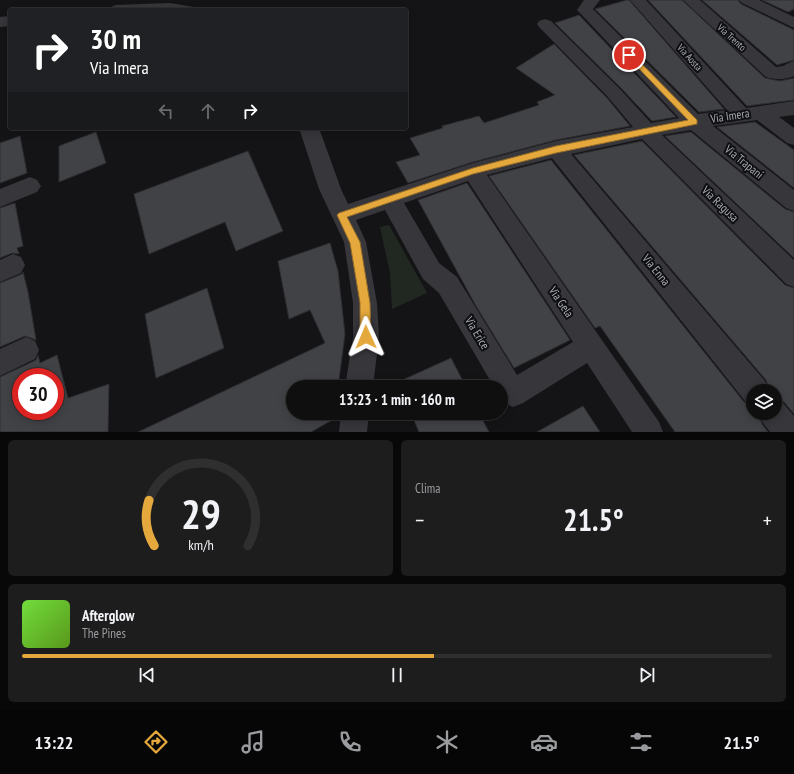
<!DOCTYPE html>
<html lang="it">
<meta charset="utf-8">
<style>
body{margin:0;font-family:"PT Sans Narrow",sans-serif;background:#1d1d1e;color:#f1f3f6;height:100vh;display:flex;flex-direction:column;font-size:15px;white-space:nowrap}
*{box-sizing:border-box;margin:0}
p{font-size:13px;color:#9b9c9f}
.icon{flex:none;width:22px;height:22px;fill:none;stroke:currentColor;stroke-width:2;stroke-linecap:round;stroke-linejoin:round}
.map{position:relative;height:432px;overflow:hidden}
.panel{display:flex;flex-direction:column;gap:8px;padding:8px;background:#080809;flex:1}
.panel>*{flex:none}
.top-card{position:absolute;left:8px;top:8px;width:400px;height:122px;border-radius:4px;box-shadow:0 2px 10px #0003,0 0 0 1px #2f2f30;background:#202124;color:#fff;overflow:hidden}
.controls{position:absolute;left:746px;top:384px;display:grid;gap:8px}
.controls a{display:grid;place-items:center;width:36px;height:36px;border-radius:50%;background:#0f0f10;box-shadow:0 2px 10px #0003,0 0 0 1px #2f2f30;font-size:20px}
.speed{position:absolute;left:12px;top:368px;display:flex;gap:8px;font-size:20px;font-weight:700;text-align:center}
.speed>*{display:grid;place-content:center;width:52px;height:52px;border-radius:50%;background:#0f0f10;box-shadow:0 2px 10px #0003,0 0 0 1px #2f2f30;line-height:1}
.speed .limit{border:6px solid #d22;background:#fff;color:#111}
.pin{position:absolute;display:grid;place-items:center;width:34px;height:34px;color:#fff;margin:-17px;border:2px solid #fff;border-radius:50%;box-shadow:0 1px 4px #0007}
.me{position:absolute;width:44px;margin:-22px;rotate:359deg;stroke-linejoin:round;filter:drop-shadow(0 0 3px #0008)}
.turn{display:flex;align-items:center;gap:14px;height:84px;padding:0 16px;font-size:18px}
.turn .icon{width:52px;height:52px;stroke-width:2.5}
.turn b{display:block;font-size:28px;line-height:34px}
.lanes{display:flex;align-items:center;height:38px;padding:0 16px;background:#0003;justify-content:center;gap:20px;direction:ltr}
.lanes .off{opacity:.35}
.big{font-size:30px;font-weight:600;line-height:1.1}
.panel .widget{flex:1;display:flex;flex-direction:column;justify-content:center;gap:6px;min-width:0;padding:0 14px;border-radius:6px;background:#1d1d1e}
.panel .dial{align-items:center;gap:0}
.dial svg{height:104px;overflow:visible;fill:none;stroke:#2f2f30;stroke-width:7;stroke-linecap:round;text-anchor:middle}
.dial text{fill:#f1f3f6;stroke:none}
.song{display:flex;align-items:center;gap:12px}
.cover{width:48px;height:48px;border-radius:6px;background:linear-gradient(135deg,hsl(100 70% 55%),hsl(90 70% 35%))}
.played{height:4px;border-radius:2px;background:linear-gradient(90deg,#e5a83d 55%,#2f2f30 55%)}
.keys{display:flex;justify-content:space-around;direction:ltr}
.heat{display:flex;justify-content:space-between;align-items:center;font-size:22px;direction:ltr}
.panel .tiles{flex:1;display:grid;gap:8px;grid-template-columns:1fr 1fr}
.widget:last-child{grid-column:span 2}
.trip{position:absolute;left:286px;top:380px;width:222px;height:40px;border-radius:20px;background:#0f0f10;box-shadow:0 2px 10px #0003,0 0 0 1px #2f2f30;font-weight:600;line-height:40px;text-align:center}
.tabs{display:flex;height:64px;justify-content:space-around;align-items:center;background:#060606;color:#9b9c9f}
.tabs .icon{width:28px;height:28px}
.tabs .selected{color:#e5a83d}
.tabs b{font-size:18px;color:#f1f3f6}
.map>svg:first-child{display:block}
.green{fill:#212821}
.building{fill:#414246;stroke:#2e2e32;fill-rule:evenodd}
.lines{fill:none;stroke-linecap:round;stroke-linejoin:round}
.minor{fill:#36363b;fill-rule:evenodd}
.route{fill:#e5a83d;stroke:#956d28}
.labels{text-anchor:middle;stroke-width:4;stroke-linejoin:round;paint-order:stroke}
.far-street-label{font-size:10px;fill:#a7acb5;stroke:#0f0f11}
.street-label{font-size:12px;fill:#a7acb5;stroke:#0f0f11}
</style>
<div class="map">
<svg width="794" height="432" viewBox="0 0 794 432">
<rect width="100%" height="100%" fill="#141416"/>
<polygon class="green" points="389,225 427,293 392,309 390,273 380,227"/>
<g class="building">
<polygon points="627,0 629,0 724,109 699,112 595,9"/>
<polygon points="648,0 682,0 765,78 780,81 794,78 794,100 747,106"/>
<polygon points="702,0 738,0 741,4 794,30 794,60 777,65"/>
<polygon points="762,0 794,0 794,9 788,12"/>
<polygon points="579,15 676,117 652,121 621,88 555,23"/>
<polygon points="554,44 607,98 630,126 556,140 473,162 408,183 396,162 420,155 410,138 443,128 442,126 479,116 484,123 539,105 537,102 555,95 516,68"/>
<polygon points="755,122 794,150 794,188 717,127"/>
<polygon points="96,132 106,163 59,182 59,146"/>
<polygon points="691,132 785,209 794,212 794,258 665,136"/>
<polygon points="20,136 27,173 0,183 0,143"/>
<polygon points="642,141 785,285 794,288 794,414 784,402 775,399 775,391 770,391 766,380 574,155"/>
<polygon points="248,151 283,231 236,251 225,222 149,254 134,194"/>
<polygon points="551,160 744,402 753,405 753,413 758,413 762,424 768,432 675,432 600,326 595,328 489,176"/>
<polygon points="467,183 570,340 514,368 476,306 418,200"/>
<polygon points="15,203 23,246 17,248 19,254 12,253 0,258 0,208"/>
<polygon points="330,243 338,271 345,334 338,387 293,387 293,413 334,413 334,419 311,432 138,432 325,343 310,310 289,319 278,261"/>
<polygon points="23,272 28,292 36,340 25,336 0,347 0,283 22,274"/>
<polygon points="207,288 224,348 156,378 145,314"/>
<path d="M38,355L40,363L57,355L68,398L109,384L108,432H0V377L36,360ZM21,377H55V411H21Z"/>
<polygon points="451,358 466,387 400,387 398,382"/>
<polygon points="583,406 600,432 537,432"/>
<polygon points="411,413 479,413 489,432 419,432"/>
</g>
<g class="lines">
<g class="minor">
<path d="M584,0H600L593,9L698,114L727,110L630,0H646L746,108L794,101V115L779,117L794,128V145L787,143L757,120L713,126L794,190V211L786,208L691,130L662,135L794,260V287L786,284L642,139L571,154L765,381L769,391H753V404L745,401L552,158L487,175L659,422L663,432H632L587,363L523,403L513,407C500,401 501,400 501,387H494L439,293L423,279L385,210L356,220L366,242L377,303L379,337L373,387H345L353,337V303L344,242L319,189L299,128H319L341,189L348,204L473,163L556,141L633,127L608,97L539,27L537,24L539,21L545,19L551,21L620,89L651,123L679,118L580,13L577,10ZM468,181L573,342L517,375L457,277L439,263L404,203Z"/>
<path d="M683,0H700L776,67C784,67 787,63 794,61V76C785,80 775,80 766,77Z"/>
<polygon points="739,0 759,0 794,17 794,28 742,3"/>
<polygon points="170,3 194,7 197,10 108,10 111,7 116,5"/>
<polygon points="10,16 10,26 0,27 0,17"/>
<polygon points="30,177 37,180 41,186 37,192 0,207 0,189"/>
<polygon points="13,254 21,257 25,265 21,273 0,282 0,260"/>
<polygon points="26,337 35,341 39,350 35,359 0,376 0,349"/>
<polygon points="775,400 783,403 794,416 794,432 770,432 763,423 759,413 775,413"/>
<polygon points="341,413 369,413 367,432 339,432"/>
</g>
</g>
<polygon class="route" points="627,53 631,53 697,120 697,124 556,153 473,174 347,217 360,242 370,303 371,337 369,341 366,343 362,341 360,337 360,303 350,243 337,215 339,213 473,168 556,146 688,120 627,56"/>
<g class="labels">
<g class="far-street-label">
<text transform="translate(732 37) rotate(42)" y="4">Via Trento</text>
<text transform="translate(690 57) rotate(48)" y="4">Via Aosta</text>
</g>
<g class="street-label">
<text transform="translate(730 116) rotate(-9)" y="4">Via Imera</text>
<text transform="translate(744 162) rotate(39)" y="4">Via Trapani</text>
<text transform="translate(720 204) rotate(44)" y="4">Via Ragusa</text>
<text transform="translate(656 270) rotate(51)" y="4">Via Enna</text>
<text transform="translate(561 302) rotate(56)" y="4">Via Gela</text>
<text transform="translate(477 333) rotate(59)" y="4">Via Erice</text>
</g>
</g>
</svg>
<div class="controls">
<a><svg class="icon" aria-label="layers" viewBox="0 0 24 24"><path d="M12 4l9 5-9 5-9-5zM3 14l9 5 9-5"/></svg></a>
</div>
<div class="speed"><div class="limit">30</div></div>
<div class="pin" style="left:629px;top:55px;background:#d93025"><svg class="icon" aria-label="arrive" viewBox="0 0 24 24"><path d="M6 21V4h12l-3 4 3 4H6"/></svg></div>
<svg class="me" style="left:366px;top:337px" viewBox="-20 -20 40 40"><path d="M0-17L14 15 0 8-14 15z" fill="#e5a83d" stroke="#fff" stroke-width="4"/></svg>
<div class="trip">13:23 · 1 min · 160 m</div>
<div class="top-card">
<div class="turn"><svg class="icon" aria-label="right" viewBox="0 0 24 24"><path d="M7 20v-9h11M14 6l5 5-5 5"/></svg><div><b>30 m</b>Via Imera</div></div>
<div class="lanes"><svg class="icon off" aria-label="left" viewBox="0 0 24 24"><path d="M17 20v-9H6M10 6l-5 5 5 5"/></svg><svg class="icon off" aria-label="ahead" viewBox="0 0 24 24"><path d="M12 20V5M6 11l6-6 6 6"/></svg><svg class="icon" aria-label="right" viewBox="0 0 24 24"><path d="M7 20v-9h11M14 6l5 5-5 5"/></svg></div>
</div>
</div>
<section class="panel">
<div class="tiles">
<div class="widget dial"><svg viewBox="0 0 100 80">
<path d="M14 69A42 42 0 1 1 86 69"/>
<path d="M14 69A42 42 0 0 1 10 34" stroke="#e5a83d"/>
<text x="50" y="56" font-size="32" font-weight="700">29</text>
<text x="50" y="72" font-size="11">km/h</text>
</svg></div>
<div class="widget"><p>Clima</p>
<div class="heat"><a>−</a><b class="big">21.5°</b><a>+</a></div>
</div>
<div class="widget">
<div class="song"><i class="cover"></i><div><b>Afterglow</b><p>The Pines</p></div></div>
<div class="played"></div>
<div class="keys"><svg class="icon" aria-label="previous" viewBox="0 0 24 24"><path d="M18 5L8 12l10 7zM5 5v14"/></svg><svg class="icon" aria-label="pause" viewBox="0 0 24 24"><path d="M8 5v14M16 5v14"/></svg><svg class="icon" aria-label="next" viewBox="0 0 24 24"><path d="M6 5l10 7-10 7zM19 5v14"/></svg></div>
</div>
</div>
</section>
<nav class="tabs">
<b>13:22</b>
<svg class="icon selected" aria-label="directions" viewBox="0 0 24 24"><path d="M12 3l9 9-9 9-9-9zM9 14v-3h6M13 9l2 2-2 2"/></svg>
<svg class="icon" aria-label="music" viewBox="0 0 24 24"><path d="M9 18V5l10-2v13"/><circle cx="6" cy="18" r="3"/><circle cx="16" cy="16" r="3"/></svg>
<svg class="icon" aria-label="phone" viewBox="0 0 24 24"><path d="M5 4h4l2 5-3 2q2 4 5 5l2-3 5 2v4C11 20 4 13 5 4z"/></svg>
<svg class="icon" aria-label="climate" viewBox="0 0 24 24"><path d="M12 3v18M4 7l16 10M4 17L20 7"/></svg>
<svg class="icon" aria-label="car" viewBox="0 0 24 24"><path d="M5 17H2v-5l4-1 3-4h7l3 4 3 1v5h-3M9 17h6M6 11h13"/><circle cx="7" cy="17" r="2"/><circle cx="17" cy="17" r="2"/></svg>
<svg class="icon" aria-label="filters" viewBox="0 0 24 24"><path d="M4 7h16M4 17h16"/><circle cx="9" cy="7" r="2"/><circle cx="15" cy="17" r="2"/></svg>
<b>21.5°</b>
</nav>
